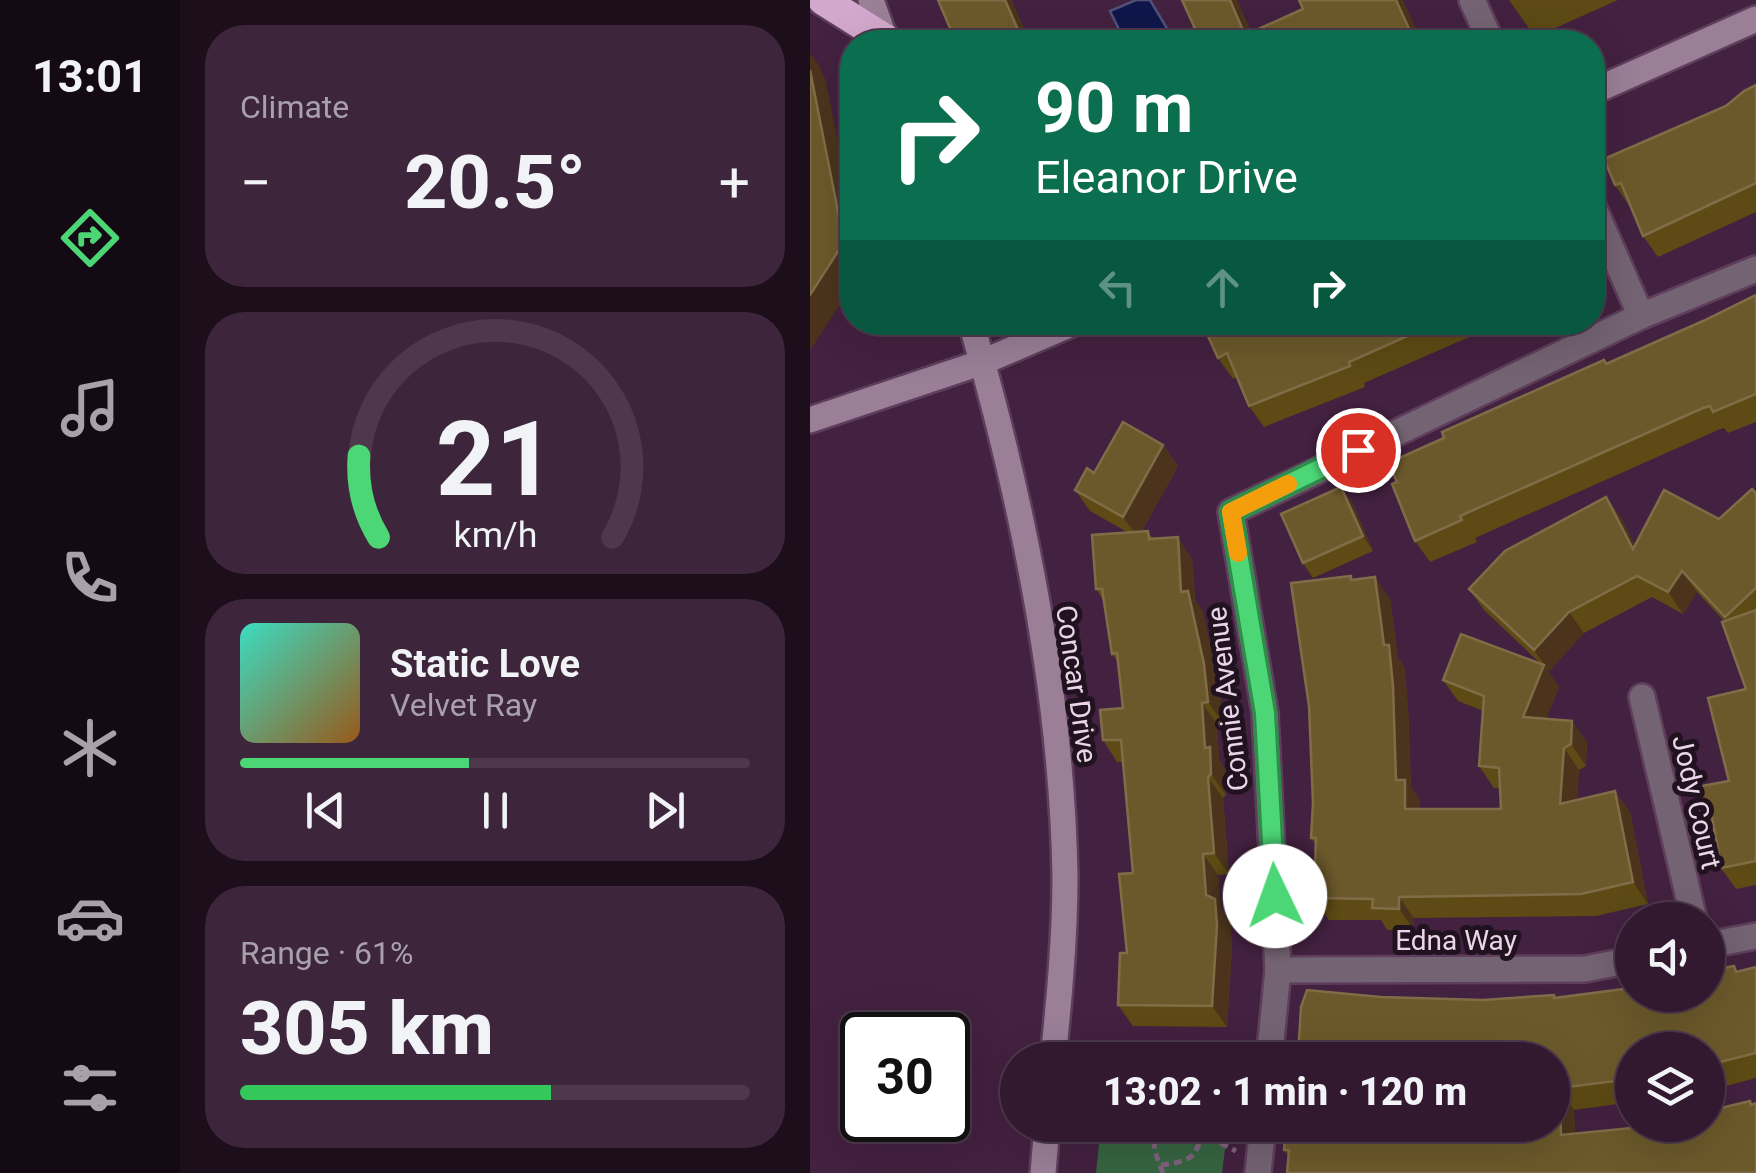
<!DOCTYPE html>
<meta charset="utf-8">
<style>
body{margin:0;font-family:Roboto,sans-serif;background:#3d263c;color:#f1f3f6;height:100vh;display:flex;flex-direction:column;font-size:38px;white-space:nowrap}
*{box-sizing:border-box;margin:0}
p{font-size:32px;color:#a8a0ab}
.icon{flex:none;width:55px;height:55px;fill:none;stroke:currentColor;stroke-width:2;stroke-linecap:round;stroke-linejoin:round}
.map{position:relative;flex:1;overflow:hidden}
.details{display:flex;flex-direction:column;gap:25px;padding:25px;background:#1c0e1a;width:630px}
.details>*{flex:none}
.top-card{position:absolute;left:30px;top:30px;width:765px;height:305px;border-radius:40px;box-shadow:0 10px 40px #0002,0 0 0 2px #4d384c;background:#0b6e4f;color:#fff;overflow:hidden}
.fabs{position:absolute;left:805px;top:902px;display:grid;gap:20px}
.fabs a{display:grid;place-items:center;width:110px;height:110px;border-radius:50%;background:#321930;box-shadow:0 10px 40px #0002,0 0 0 2px #4d384c;font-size:50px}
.speed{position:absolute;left:30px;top:1012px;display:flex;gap:20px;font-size:50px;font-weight:700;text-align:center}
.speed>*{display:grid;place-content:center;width:130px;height:130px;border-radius:50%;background:#321930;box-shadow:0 10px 40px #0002,0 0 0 2px #4d384c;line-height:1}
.speed .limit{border:5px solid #111;border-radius:15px;background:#fff;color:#111}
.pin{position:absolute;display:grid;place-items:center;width:85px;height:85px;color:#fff;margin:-42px;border:5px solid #fff;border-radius:50%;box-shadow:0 2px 10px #0007}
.me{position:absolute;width:110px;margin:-55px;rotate:357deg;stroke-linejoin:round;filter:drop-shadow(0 0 8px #0008)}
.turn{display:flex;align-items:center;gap:35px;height:210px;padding:0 30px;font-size:45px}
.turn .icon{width:130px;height:130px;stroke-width:2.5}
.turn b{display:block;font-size:70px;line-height:85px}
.lanes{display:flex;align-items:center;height:95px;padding:0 30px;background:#0003;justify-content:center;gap:50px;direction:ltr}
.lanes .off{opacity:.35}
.big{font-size:75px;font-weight:800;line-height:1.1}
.details .card{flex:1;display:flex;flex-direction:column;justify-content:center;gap:15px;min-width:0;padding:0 35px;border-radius:40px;background:#3d263c}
.details .dial{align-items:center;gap:0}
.dial svg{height:260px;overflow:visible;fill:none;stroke:#4d384c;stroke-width:7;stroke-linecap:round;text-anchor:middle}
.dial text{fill:#f1f3f6;stroke:none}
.song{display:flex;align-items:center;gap:30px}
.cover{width:120px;height:120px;border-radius:15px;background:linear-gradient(135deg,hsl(170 70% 55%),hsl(30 70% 35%))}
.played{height:10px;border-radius:5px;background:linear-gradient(90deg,#4cd676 45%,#4d384c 45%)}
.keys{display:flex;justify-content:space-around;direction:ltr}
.heat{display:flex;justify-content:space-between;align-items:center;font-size:55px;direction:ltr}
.charge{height:15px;border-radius:8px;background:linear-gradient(90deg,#34c759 61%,#4d384c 0)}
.trip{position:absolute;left:190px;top:1042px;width:570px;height:100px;border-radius:50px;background:#321930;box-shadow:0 10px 40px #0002,0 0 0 2px #4d384c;font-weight:800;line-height:100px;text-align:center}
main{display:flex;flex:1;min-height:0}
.tabs{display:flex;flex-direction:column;width:180px;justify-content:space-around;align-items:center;background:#140a13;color:#a8a0ab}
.tabs .icon{width:70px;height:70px}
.tabs .current{color:#4cd676}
.tabs b{font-size:45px;color:#f1f3f6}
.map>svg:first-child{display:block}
.green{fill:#366441}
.water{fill:#0f174a;stroke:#515079;stroke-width:2.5}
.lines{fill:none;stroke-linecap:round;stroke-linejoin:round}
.minor-casing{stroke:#5e3e5b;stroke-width:30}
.secondary-casing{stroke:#5e3e5b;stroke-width:30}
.motorway-casing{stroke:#5e3e5b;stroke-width:35}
.path{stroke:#7f617c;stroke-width:5;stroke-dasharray:8 5;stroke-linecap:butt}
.minor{stroke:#746372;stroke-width:25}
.secondary{stroke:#9a7f97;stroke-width:25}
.motorway{stroke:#d3a8ce;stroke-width:30}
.wall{fill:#5d4a14}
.shaded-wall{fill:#4c341c}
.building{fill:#6c592b;stroke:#806d48;stroke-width:2.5}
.route-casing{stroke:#318b4d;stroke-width:25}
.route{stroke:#4cd676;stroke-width:18}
.slow{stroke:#f59e0b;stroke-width:18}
.labels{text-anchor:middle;stroke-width:10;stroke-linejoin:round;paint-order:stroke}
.street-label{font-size:28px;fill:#ebd5e8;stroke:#21121f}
</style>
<main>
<nav class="tabs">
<b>13:01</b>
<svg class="icon current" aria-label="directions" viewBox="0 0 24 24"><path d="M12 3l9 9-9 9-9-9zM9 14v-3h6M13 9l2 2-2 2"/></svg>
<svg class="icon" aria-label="music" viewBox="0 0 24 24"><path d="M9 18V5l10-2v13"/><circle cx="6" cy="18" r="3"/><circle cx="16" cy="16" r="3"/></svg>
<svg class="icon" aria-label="phone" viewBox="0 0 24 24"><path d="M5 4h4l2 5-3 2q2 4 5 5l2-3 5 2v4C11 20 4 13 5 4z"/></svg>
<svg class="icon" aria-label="climate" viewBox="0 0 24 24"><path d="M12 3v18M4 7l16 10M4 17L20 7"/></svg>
<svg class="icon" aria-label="car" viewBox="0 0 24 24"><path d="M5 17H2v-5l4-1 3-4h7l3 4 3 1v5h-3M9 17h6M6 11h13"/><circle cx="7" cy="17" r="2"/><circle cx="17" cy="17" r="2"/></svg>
<svg class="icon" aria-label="filters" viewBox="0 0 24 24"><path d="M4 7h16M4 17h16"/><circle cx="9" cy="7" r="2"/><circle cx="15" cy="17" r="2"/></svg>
</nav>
<section class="details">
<div class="card"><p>Climate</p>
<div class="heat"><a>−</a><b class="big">20.5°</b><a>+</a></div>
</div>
<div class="card dial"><svg viewBox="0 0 100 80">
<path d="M14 69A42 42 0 1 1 86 69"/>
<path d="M14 69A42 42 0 0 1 8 44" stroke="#4cd676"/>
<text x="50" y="56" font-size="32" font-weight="700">21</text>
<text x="50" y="72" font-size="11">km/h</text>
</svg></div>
<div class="card">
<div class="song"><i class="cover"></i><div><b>Static Love</b><p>Velvet Ray</p></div></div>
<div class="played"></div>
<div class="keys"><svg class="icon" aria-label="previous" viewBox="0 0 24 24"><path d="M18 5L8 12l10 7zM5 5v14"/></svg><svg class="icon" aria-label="pause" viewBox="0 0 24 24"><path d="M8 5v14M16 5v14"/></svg><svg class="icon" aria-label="next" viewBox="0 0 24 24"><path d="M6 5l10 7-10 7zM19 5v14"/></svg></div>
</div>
<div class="card"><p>Range · 61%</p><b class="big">305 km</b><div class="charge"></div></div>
</section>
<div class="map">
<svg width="946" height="1173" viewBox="0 0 946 1173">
<rect width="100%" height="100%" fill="#432140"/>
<g class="green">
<polygon points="299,1043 428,1044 426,1060 298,1060"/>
<polygon points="291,1125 418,1125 412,1173 286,1173"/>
</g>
<polygon class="water" points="326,0 340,0 364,40 315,42 300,11"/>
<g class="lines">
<g class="minor-casing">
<g id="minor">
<polyline points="662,0 681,42"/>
<polyline points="782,204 831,316"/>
<polyline points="832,697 884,920"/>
<polyline points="898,945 946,936"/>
<polyline points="468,970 775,969 822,960"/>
<polyline points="459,1060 468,970 455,713 421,512 831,316 946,269"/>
<polyline points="448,1173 453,1125"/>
</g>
</g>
<g class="secondary-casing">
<g id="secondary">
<polyline points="61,0 76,42"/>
<polyline points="782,92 946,19"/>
<path d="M161,322C212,499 252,693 255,877C255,938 249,1000 243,1060"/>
<polyline points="0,420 173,362 266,322"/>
<polyline points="233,1173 237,1125"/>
</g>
</g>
<g class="motorway-casing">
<polyline id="motorway" points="13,0 75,39"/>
</g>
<g class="path">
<polyline points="376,1125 426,1151"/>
<path d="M351,1165C393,1160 380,1153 400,1125"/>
<polyline points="353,1173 345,1152 343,1135 356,1126 363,1125"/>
</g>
<use href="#minor" class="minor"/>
<use href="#secondary" class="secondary"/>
<use href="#motorway" class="motorway"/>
</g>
<g class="wall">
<polygon points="699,0 808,0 725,37"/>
<polygon points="946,85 946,212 848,257 833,236 820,207 805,185"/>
<polygon points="946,295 946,422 918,433 914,428 908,430 665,538 667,542 620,562 605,541 587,482 634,438 893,321"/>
<polygon points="419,322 699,322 650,341 554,383 555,387 454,427 439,406 427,377 423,379 408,358"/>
<polygon points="353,445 368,466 332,531 382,559 385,600 393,612 409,686 413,723 407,724 409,760 415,769 416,795 413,798 419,874 408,875 411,908 420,921 422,946 417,1027 323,1026 308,1005 317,953 323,873 313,762 307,762 293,740 313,708 308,662 302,654 293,600 286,589 317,532 280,511 265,490 284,473"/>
<polygon points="946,493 946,885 926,889 911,868 905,833 891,813 919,781 936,689 914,621 887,592 873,614 842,597 774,633 739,671 735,668 749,687 736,719 777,742 776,766 769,770 767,800 820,812 838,904 786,916 604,918 604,930 577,930 571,920 519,920 504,898 505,844 501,838 503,803 544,580 580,599 588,658 594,666 598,708 601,787 610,801 610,809 691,809 690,788 684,788 669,766 673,711 648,701 633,680 732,665 674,610 659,589 796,497 811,518 825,545 909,519"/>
<polygon points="542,502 563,551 503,578 493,563"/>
<polygon points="946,967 946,1078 901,1090 898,1085 898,1050 822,1050 822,1102 764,1110 765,1134 898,1125 940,1101 943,1104 946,1173 479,1157 474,1150 475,1134 469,1125 551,1125 550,1130 598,1132 600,1135 646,1134 742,1060 488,1056 571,997 673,1000 744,995 745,998 822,988 928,971"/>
</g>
<g class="shaded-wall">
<polygon points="195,0 202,0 220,42 214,42"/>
<polygon points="420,0 427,0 446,42 435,35"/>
<polygon points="586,0 593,0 612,42 605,42"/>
<polygon points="0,53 10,67 16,81 42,215 42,286 1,349 0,347"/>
<polygon points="353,445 368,466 328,538 313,517"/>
<polygon points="531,487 542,502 563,551 553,536"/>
<polygon points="796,497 811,518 838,571 823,549"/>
<polygon points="368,537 382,559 385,600 393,612 409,686 413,723 398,702 371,592"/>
<polygon points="872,571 887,592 873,614 858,592"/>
<polygon points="565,577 580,599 588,658 594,666 598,708 601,787 610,801 610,830 595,809 586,780 574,645"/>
<polygon points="759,612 774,633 739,671 724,650"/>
<polygon points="734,665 749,687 728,739 713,717"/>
<polygon points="392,703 407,724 409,760 415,769 416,795 401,774 395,748"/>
<polygon points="762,721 777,742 776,766 761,744"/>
<polygon points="754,748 769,770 765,825 750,804"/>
<polygon points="398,777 413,798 419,874 404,853"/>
<polygon points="805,791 820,812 838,904 823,882"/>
<polygon points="393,854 408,875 411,908 420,921 422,946 417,1027 402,1006 396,895"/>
<polygon points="589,897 604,918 604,930 589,909"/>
<polygon points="749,1088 764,1110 766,1157 751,1135"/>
<polygon points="534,1125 551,1125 548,1150 533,1129"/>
</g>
<g class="building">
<polygon points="128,0 195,0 212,39 233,30 238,42 146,42"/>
<polygon points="372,0 420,0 435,35 493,9 489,0 586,0 605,42 391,42"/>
<polygon points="0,70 34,242 0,295"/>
<polygon points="946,85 946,183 833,236 811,183 805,185 794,159 916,106 934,91"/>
<polygon points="946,295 946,394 903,412 900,406 893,408 650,516 652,520 605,541 582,484 587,482 578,463 634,438 632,432 794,360 796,364 893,321"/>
<polygon points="419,322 629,322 539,362 540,366 439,406 417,353 408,358 396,332"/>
<polygon points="313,422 353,445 313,517 265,490 277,468 284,473"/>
<polygon points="531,487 553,536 493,563 471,514"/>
<polygon points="942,489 946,493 946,588 915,617 872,571 858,592 827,576 759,612 724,650 659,589 695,551 796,497 823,549 854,490 909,519"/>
<polygon points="338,531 339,539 368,537 371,592 378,591 394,664 398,702 392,703 395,748 400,747 401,774 398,777 404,853 393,854 396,895 405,899 407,925 402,1006 308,1005 310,953 317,953 309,874 323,873 311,740 293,740 290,710 313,708 307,653 302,654 292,589 286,589 282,535"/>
<polygon points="541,576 541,580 565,577 574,645 579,645 583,686 586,780 595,780 595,809 691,809 689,768 669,766 674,696 633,680 651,634 734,665 713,717 762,721 761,744 754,748 750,804 805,791 823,882 771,894 589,897 589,909 562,908 563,899 504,898 506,838 501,838 503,803 499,706 481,583"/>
<polygon points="946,610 946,861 911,868 901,811 891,813 886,787 919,781 898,698 936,689 912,622"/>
<polygon points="924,966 926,972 946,967 946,1053 898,1065 898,1050 822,1050 822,1079 749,1088 751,1135 822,1128 821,1121 822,1121 822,1125 898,1125 898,1111 940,1101 941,1105 946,1103 946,1173 477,1173 479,1150 474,1150 476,1125 534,1125 533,1129 598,1132 598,1135 646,1134 646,1125 742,1125 742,1060 483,1060 483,1056 488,1056 491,1007 497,990 571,997 673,1000 744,995 744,998 822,988 822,995 898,995 898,971"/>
</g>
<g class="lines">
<g class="route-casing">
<polyline id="route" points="465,896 455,713 421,512 548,450"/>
</g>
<use href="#route" class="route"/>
<polyline class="slow" points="428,553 421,512 478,484"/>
</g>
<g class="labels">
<g class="street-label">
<text transform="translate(267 684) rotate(82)" y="10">Concar Drive</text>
<text transform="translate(417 699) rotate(-97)" y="10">Connie Avenue</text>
<text transform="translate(887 802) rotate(77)" y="10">Jody Court</text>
<text x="646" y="950">Edna Way</text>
</g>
</g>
</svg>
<div class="fabs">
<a><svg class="icon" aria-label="sound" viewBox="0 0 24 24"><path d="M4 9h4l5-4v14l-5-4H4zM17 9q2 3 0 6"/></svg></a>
<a><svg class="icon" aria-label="layers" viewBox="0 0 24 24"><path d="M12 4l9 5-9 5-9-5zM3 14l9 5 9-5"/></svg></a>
</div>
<div class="speed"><div class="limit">30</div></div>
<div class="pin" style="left:548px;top:450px;background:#d93025"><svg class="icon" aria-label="arrive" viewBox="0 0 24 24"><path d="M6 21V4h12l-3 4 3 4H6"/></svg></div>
<svg class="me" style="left:465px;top:896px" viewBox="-20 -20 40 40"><circle r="19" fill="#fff"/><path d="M0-13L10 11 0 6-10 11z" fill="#4cd676"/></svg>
<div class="trip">13:02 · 1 min · 120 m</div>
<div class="top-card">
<div class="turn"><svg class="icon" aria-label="right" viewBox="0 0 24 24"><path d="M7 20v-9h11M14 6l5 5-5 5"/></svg><div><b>90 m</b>Eleanor Drive</div></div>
<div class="lanes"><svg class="icon off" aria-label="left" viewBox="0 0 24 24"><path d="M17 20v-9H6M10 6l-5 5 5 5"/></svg><svg class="icon off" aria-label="ahead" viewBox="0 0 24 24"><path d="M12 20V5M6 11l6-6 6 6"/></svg><svg class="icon" aria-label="right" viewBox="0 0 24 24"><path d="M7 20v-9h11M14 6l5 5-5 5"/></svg></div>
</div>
</div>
</main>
